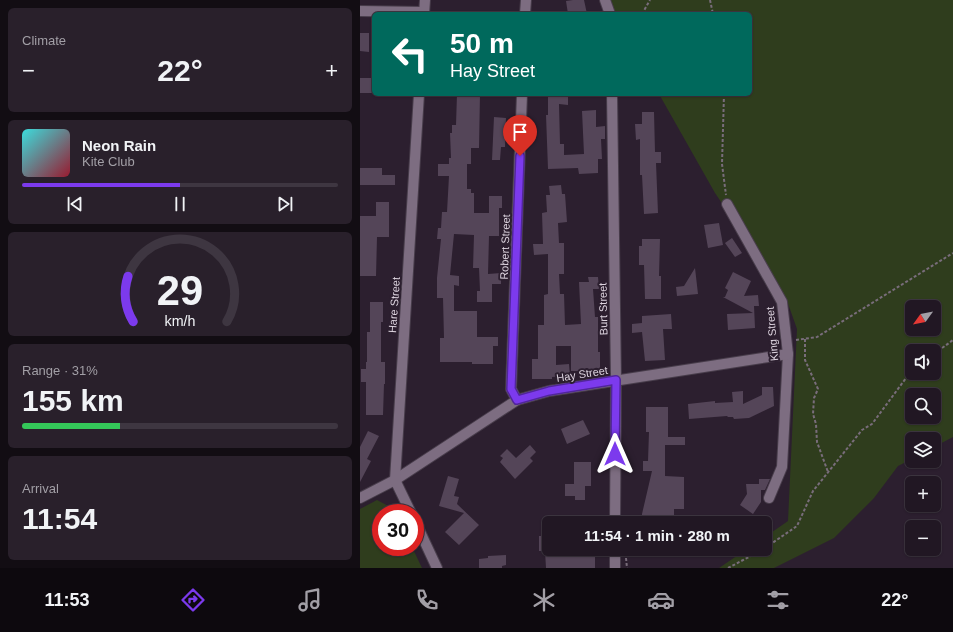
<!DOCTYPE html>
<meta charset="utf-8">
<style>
body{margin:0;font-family:Helvetica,sans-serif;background:#29202b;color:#f1f3f6;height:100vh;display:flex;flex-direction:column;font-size:15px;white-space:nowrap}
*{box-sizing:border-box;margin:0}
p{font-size:13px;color:#a29fa6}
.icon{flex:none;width:22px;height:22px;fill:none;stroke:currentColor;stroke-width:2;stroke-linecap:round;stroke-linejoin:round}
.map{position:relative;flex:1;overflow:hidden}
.details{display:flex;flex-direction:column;gap:8px;padding:8px;background:#120d13;width:360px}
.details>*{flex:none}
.top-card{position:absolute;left:12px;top:12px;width:380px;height:84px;border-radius:6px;box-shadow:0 1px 3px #0004,0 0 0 1px #3e3641;background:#00695c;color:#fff;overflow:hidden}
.needle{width:26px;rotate:237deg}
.fabs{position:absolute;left:545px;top:300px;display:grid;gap:8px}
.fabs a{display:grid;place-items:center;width:36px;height:36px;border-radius:6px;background:#211723;box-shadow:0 1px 3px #0004,0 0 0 1px #3e3641;font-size:20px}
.speed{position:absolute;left:12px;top:504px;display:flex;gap:8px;font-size:20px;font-weight:700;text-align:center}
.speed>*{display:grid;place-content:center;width:52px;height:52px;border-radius:50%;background:#211723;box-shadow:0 1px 3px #0004,0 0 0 1px #3e3641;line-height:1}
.speed .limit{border:6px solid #d22;background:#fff;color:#111}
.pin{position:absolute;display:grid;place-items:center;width:34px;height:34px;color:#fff;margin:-41px -17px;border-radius:50% 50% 50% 0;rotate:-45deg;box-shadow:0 0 4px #0007}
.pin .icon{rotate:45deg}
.me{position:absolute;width:44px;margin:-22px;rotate:0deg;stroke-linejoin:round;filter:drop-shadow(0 0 3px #0008)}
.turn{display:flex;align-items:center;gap:14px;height:84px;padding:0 12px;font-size:18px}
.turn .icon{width:52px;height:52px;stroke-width:2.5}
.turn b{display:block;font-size:28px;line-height:34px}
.big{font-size:30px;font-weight:700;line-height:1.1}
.details .card{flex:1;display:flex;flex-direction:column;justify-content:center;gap:6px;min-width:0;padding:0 14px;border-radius:6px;background:#29202b}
.details .dial{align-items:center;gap:0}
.dial svg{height:104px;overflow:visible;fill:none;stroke:#3e3641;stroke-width:7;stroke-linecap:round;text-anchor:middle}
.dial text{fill:#f1f3f6;stroke:none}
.song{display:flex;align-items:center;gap:12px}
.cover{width:48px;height:48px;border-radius:6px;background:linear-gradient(135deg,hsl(180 70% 55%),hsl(350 70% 35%))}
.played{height:4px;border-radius:2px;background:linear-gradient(90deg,#7c3aed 50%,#3e3641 50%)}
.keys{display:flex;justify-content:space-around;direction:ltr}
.heat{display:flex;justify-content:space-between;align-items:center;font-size:22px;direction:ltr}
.charge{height:6px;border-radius:3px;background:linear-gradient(90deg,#34c759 31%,#3e3641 0)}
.trip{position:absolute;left:182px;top:516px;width:230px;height:40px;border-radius:6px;background:#211723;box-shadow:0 1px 3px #0004,0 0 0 1px #3e3641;font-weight:700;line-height:40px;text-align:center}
.tab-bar{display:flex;height:64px;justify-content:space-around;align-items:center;background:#0d090e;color:#a29fa6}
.tab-bar .icon{width:28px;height:28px}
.tab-bar .selected{color:#7c3aed}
.tab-bar b{font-size:18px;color:#f1f3f6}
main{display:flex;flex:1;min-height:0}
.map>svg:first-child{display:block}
.green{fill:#2f3d1d;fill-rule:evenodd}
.building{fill:#544558}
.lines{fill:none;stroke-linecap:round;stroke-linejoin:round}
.street-casing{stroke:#483d4b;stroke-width:12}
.path{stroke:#796d7b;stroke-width:2;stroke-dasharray:3 2;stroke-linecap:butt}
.street{stroke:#7d6d81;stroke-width:10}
.route-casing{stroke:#51269a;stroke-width:10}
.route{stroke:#7c3aed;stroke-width:7}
.labels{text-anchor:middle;stroke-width:4;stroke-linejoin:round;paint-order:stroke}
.street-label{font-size:11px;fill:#ddd4df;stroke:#2c1f2f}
</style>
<main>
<section class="details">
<div class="card"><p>Climate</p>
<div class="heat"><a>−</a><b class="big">22°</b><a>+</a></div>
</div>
<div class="card">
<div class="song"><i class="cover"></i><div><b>Neon Rain</b><p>Kite Club</p></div></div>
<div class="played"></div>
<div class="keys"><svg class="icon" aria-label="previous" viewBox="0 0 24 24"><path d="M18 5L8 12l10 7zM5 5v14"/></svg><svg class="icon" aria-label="pause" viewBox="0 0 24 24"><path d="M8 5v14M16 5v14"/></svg><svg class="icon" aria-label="next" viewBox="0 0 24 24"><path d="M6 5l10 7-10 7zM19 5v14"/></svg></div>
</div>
<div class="card dial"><svg viewBox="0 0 100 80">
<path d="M14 69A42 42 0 1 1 86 69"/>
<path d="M14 69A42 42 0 0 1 10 34" stroke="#7c3aed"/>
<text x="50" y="56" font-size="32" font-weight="700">29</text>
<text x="50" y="72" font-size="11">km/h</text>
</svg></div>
<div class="card"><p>Range · 31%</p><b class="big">155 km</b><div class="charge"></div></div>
<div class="card"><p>Arrival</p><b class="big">11:54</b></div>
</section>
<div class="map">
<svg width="593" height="568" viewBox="0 0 593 568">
<rect width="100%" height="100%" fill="#2c1f2f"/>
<g class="green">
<path d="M249,0H593V437L574,447V439H552V459L538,466L514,498L474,538L414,568H359L387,549H405V537L428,521L437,329L426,298L355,193L299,94H390V14H255ZM552,307H574V329H552ZM552,351H574V373H552ZM552,395H574V417H552Z"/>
<polygon points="17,500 32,508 35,513 21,513 21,547 52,547 62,568 0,568 0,509"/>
</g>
<g class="building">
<polygon points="213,0 224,0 227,14 208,14 206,1"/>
<polygon points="0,33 9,33 9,52 0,51"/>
<rect x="0" y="78" width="13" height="15"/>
<polygon points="97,94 120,94 119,148 111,148 111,164 107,164 107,189 111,189 111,193 114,193 114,213 129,213 129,196 142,196 142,208 139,208 139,236 129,236 128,274 141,273 141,284 132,284 132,302 117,302 117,291 120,291 119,268 113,268 114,235 94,234 90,275 99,276 99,286 94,285 94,311 117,311 117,337 138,337 138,346 133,346 133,364 112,364 112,362 80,362 80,338 84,338 83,298 77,298 77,278 81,239 77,239 78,228 81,228 82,212 87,212 89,176 78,176 78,164 89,164 89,158 91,158 90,133 92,133 92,125 96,125"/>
<polygon points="188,94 208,94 208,105 199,104 200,144 204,144 204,155 224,154 222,111 236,110 236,127 245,126 245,139 241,139 242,159 238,159 238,173 219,174 218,168 188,169 186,115 188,115"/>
<polygon points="282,112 294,112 295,152 301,152 301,163 296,163 298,213 284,214 282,175 280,175 280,139 276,140 275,124 282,124"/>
<polygon points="134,117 146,118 145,147 141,147 140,160 132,160"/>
<polygon points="0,168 22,168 22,175 35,175 35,185 0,185"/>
<polygon points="201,185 202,194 205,194 207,222 198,223 199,243 204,243 204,274 199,274 200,294 204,294 205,325 221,324 219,282 229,282 228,277 238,277 239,289 233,289 235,317 238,317 238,352 240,352 240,371 211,371 211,346 196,346 196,365 209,364 210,376 192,377 192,379 172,379 172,359 178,359 178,325 184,325 184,295 188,294 188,254 174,255 173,244 183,244 182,213 187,212 186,195 190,195 189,186"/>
<polygon points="16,202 29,202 29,237 17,237 16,276 0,276 0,216 16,216"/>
<polygon points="359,223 363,245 348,248 344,225"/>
<polygon points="372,238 382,253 375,257 365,243"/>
<polygon points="282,239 300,239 299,276 301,276 301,299 285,299 284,265 279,265 279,246 282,246"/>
<polygon points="335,268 338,294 317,296 316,287 324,286"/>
<polygon points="373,272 391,281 384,296 398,295 399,306 394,306 395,328 368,330 367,314 393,313 363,297 365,297 368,290 365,288"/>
<polygon points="10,302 23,302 23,322 21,322 21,362 25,362 25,384 24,384 23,415 6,415 6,382 1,382 1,369 6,369 6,362 7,362 7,332 10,332"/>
<polygon points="311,314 312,329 303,329 305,360 285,361 282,332 272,333 272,324 282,323 282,316"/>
<polygon points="402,387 413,387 414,406 389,418 374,419 373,417 368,417 367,416 329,419 328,404 355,401 355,403 373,402 372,392 383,391 383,404 402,395"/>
<polygon points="286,407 308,407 308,437 325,437 325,445 305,445 305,476 324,477 324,509 314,509 314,523 282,523 282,514 292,471 283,471 283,461 288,461 289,432 286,432"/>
<polygon points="223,420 230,434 207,444 201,429"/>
<polygon points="8,431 19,436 7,459 11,461 0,482 0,447"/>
<polygon points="170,445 176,452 170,458 173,461 155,479 140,462 143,458 140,456 147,449 156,458"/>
<polygon points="214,462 231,462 231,486 225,486 225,500 215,500 215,496 205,496 205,484 214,484"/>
<polygon points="88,476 99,479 94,496 99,497 97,504 119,525 99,545 85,532 104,513 79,506"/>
<polygon points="399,479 410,479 405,490 401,490 401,502 393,514 380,505 387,494 386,484 399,484"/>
<polygon points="179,536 189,536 189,549 205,549 206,555 235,554 235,568 186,568 185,551 179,551"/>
<polygon points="146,555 146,565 142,566 142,568 119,568 119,559 128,558 128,556"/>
</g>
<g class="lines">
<g class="street-casing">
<g id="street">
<polyline points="245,0 250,14"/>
<polyline points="0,11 64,12"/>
<polyline points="64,14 65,0"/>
<polyline points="165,14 166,0"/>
<polyline points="252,94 256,380 255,523"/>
<polyline points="367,204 422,302 428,354 422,467 409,498"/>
<polyline points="157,400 151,389 162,94"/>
<polyline points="0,498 35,480 157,400 189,391 428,354"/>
<polyline points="51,513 35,480 59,94"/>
<polyline points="55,521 77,568"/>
<polyline points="255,568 255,549"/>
</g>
</g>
<g class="path">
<polyline points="350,0 353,14"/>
<polyline points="282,14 290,0"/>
<polyline points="364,94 362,164 366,195"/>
<polyline points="445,339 445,360 458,389 454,398 453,414 456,424 457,442 468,472"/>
<polyline points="436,340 457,337 593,253"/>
<polyline points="574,354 593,340"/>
<polyline points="405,548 437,526 453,491 502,430 512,424 552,370"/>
<polyline points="266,558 267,568"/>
<polyline points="368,568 404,549"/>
</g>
<use href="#street" class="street"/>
</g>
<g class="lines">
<g class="route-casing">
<polyline id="route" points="160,156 151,389 157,400 189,391 256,380 255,454"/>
</g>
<use href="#route" class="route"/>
</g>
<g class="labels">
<g class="street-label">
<text transform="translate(145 247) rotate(-88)" y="4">Robert Street</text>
<text transform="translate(34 305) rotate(-86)" y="4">Hare Street</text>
<text transform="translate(243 309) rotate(-91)" y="4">Burt Street</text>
<text transform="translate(412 334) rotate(-95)" y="4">King Street</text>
<text transform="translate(222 374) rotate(-9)" y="4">Hay Street</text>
</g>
</g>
</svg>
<div class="fabs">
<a><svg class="needle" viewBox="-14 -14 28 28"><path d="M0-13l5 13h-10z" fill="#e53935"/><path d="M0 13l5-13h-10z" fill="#a29fa6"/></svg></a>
<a><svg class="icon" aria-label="sound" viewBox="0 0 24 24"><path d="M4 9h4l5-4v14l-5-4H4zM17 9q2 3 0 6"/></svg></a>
<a><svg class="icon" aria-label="search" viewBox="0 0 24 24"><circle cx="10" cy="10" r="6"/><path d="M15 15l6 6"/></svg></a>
<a><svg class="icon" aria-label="layers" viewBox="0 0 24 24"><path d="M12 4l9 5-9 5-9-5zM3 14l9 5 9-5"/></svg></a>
<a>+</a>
<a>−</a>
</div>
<div class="speed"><div class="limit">30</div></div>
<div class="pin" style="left:160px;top:156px;background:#d93025"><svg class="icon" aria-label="arrive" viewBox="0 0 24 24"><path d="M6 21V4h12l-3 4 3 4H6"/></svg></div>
<svg class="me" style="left:255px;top:454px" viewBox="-20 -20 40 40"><path d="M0-17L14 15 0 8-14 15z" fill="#7c3aed" stroke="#fff" stroke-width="4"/></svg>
<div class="trip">11:54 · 1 min · 280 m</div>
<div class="top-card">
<div class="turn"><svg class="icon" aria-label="left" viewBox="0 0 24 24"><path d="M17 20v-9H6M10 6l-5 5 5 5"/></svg><div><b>50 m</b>Hay Street</div></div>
</div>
</div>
</main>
<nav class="tab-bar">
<b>11:53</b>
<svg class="icon selected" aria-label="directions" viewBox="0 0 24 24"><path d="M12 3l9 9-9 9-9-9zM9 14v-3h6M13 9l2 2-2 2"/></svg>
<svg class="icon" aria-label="music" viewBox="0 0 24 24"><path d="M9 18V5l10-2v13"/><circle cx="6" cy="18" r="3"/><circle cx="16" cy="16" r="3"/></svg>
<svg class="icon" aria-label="phone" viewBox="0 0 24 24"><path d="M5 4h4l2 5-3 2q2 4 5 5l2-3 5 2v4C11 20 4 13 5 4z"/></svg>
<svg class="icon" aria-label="climate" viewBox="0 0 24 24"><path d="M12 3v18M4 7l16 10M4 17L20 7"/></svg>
<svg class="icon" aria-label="car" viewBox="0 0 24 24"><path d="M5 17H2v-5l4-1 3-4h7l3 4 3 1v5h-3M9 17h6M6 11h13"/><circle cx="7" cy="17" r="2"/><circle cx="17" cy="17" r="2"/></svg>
<svg class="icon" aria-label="filters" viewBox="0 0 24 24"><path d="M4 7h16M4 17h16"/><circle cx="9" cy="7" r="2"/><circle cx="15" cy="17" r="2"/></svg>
<b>22°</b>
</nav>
